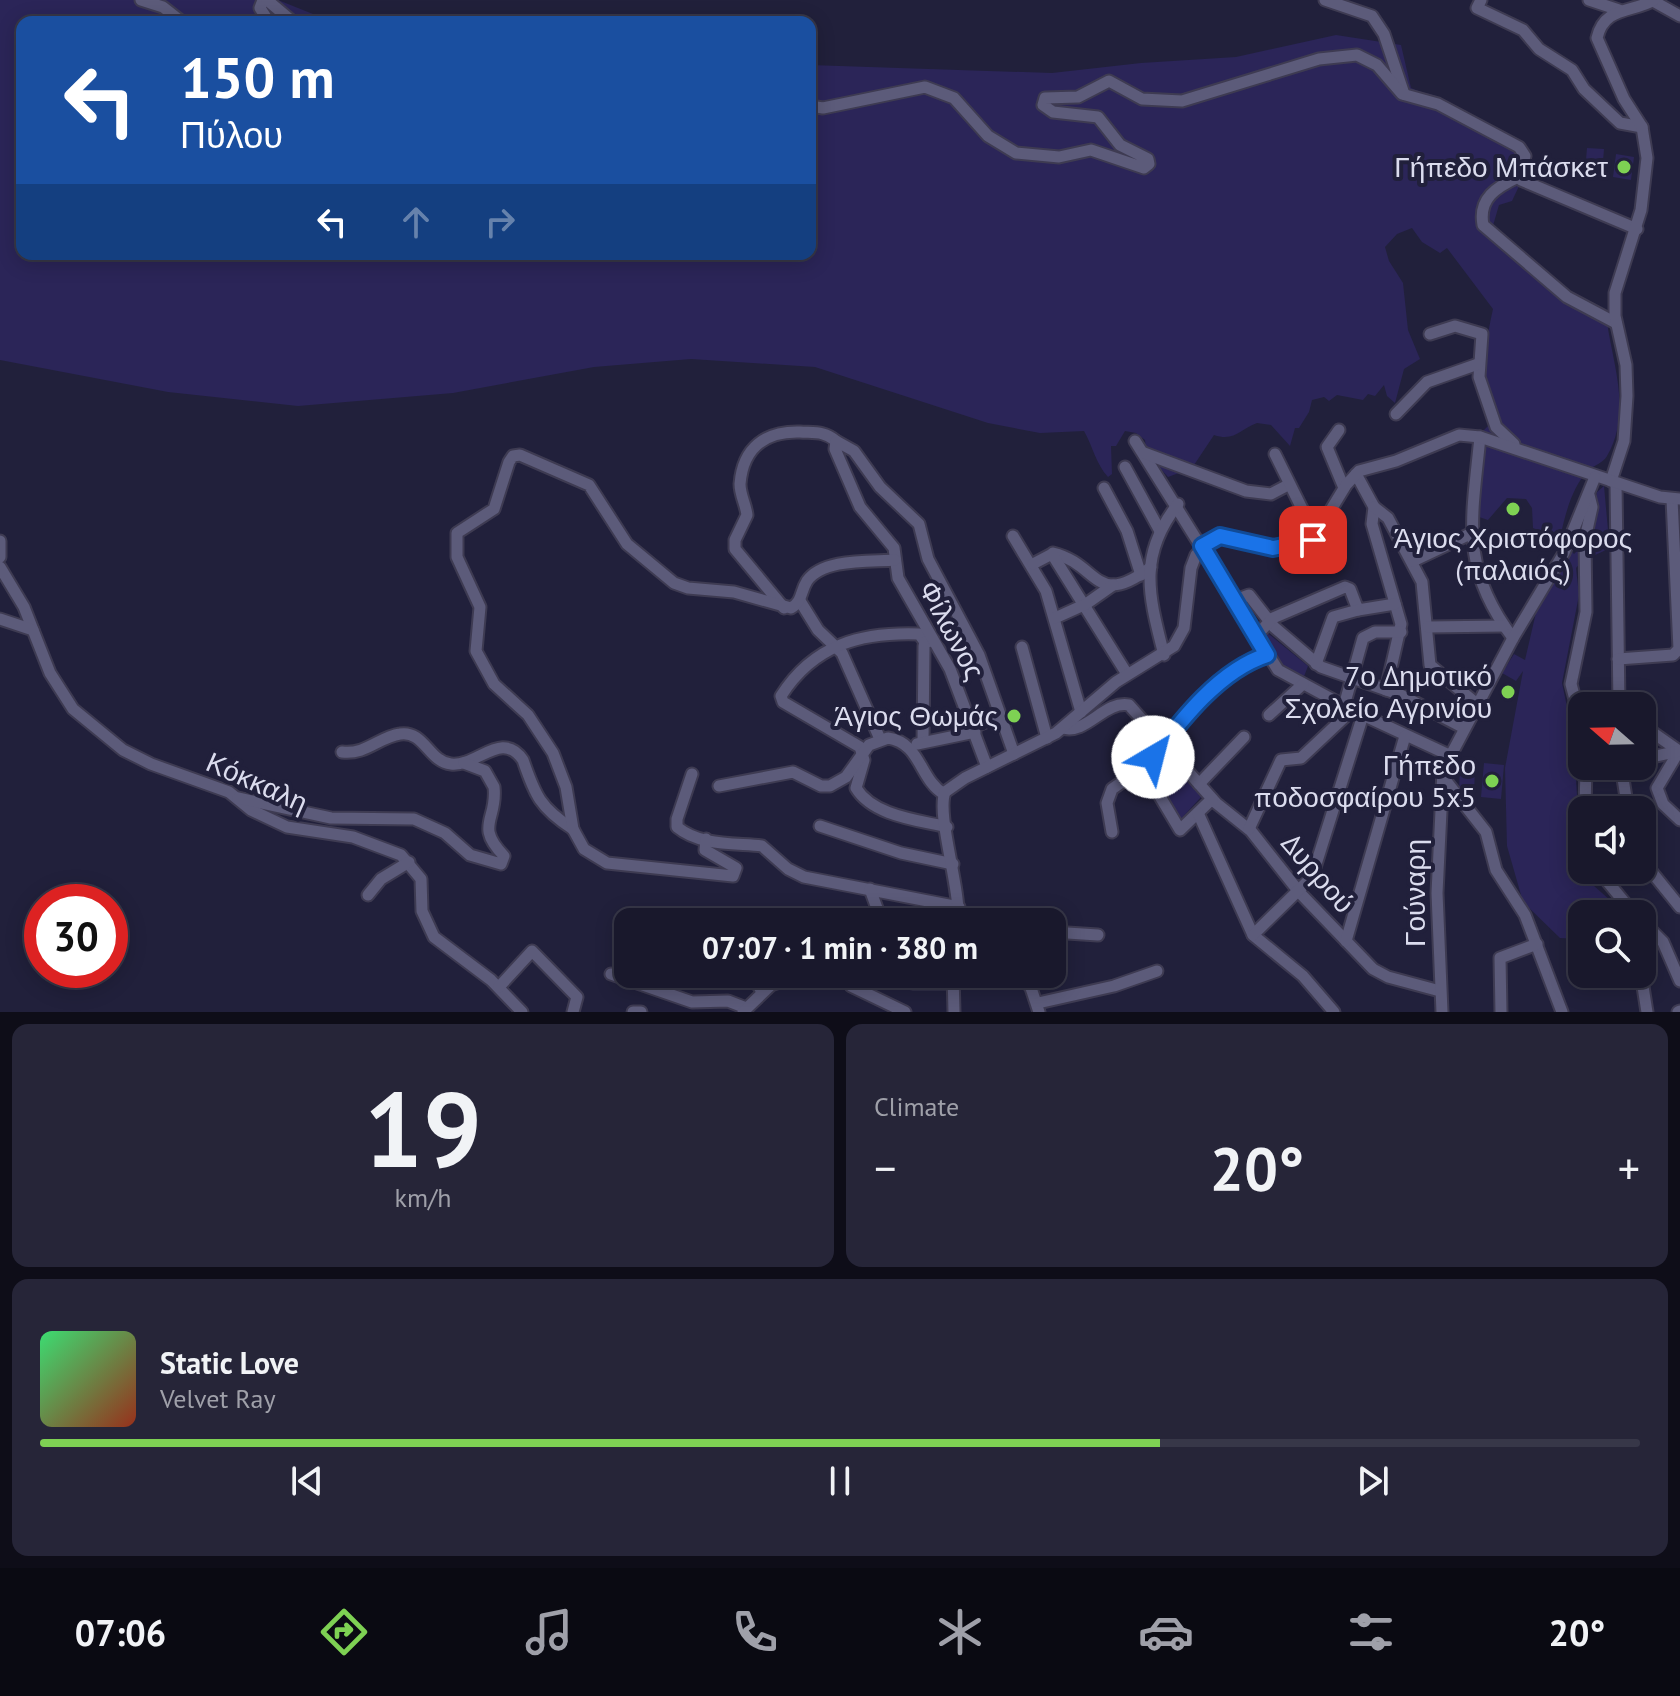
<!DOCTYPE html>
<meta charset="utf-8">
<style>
body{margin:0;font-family:"PT Sans",sans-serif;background:#262538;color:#f1f3f6;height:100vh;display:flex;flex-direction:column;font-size:30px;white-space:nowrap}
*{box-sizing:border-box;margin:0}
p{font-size:26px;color:#9fa0a9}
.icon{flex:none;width:44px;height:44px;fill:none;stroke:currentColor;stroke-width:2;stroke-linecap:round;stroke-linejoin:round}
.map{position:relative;height:1012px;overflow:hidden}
.sheet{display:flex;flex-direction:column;gap:12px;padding:12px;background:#0e0d18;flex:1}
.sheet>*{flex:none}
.banner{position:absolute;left:16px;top:16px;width:800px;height:244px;border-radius:16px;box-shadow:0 4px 20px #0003,0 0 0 2px #373748;background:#1a4fa0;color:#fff;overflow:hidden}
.needle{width:52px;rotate:290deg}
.tools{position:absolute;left:1568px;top:692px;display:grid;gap:16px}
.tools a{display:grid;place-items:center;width:88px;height:88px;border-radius:16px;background:#19182c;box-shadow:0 4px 20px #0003,0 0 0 2px #373748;font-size:40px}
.speed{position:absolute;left:24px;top:884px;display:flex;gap:16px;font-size:40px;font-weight:700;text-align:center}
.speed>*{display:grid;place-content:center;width:104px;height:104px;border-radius:50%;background:#19182c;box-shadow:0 4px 20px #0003,0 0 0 2px #373748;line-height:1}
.speed .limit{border:12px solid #d22;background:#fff;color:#111}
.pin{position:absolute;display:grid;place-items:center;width:68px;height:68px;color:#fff;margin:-34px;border-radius:16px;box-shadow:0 4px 12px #0006}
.me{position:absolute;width:88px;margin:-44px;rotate:37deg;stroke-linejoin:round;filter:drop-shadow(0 0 6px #0008)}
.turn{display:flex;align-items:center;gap:28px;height:168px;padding:0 32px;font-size:36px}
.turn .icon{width:104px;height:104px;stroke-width:2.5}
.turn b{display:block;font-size:56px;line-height:68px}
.lanes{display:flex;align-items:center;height:76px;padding:0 32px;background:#0003;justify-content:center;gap:40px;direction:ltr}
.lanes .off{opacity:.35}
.big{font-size:60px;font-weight:600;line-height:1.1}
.sheet .tile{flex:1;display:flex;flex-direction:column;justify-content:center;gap:12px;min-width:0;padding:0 28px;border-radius:16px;background:#262538}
.sheet .dial{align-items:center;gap:0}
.dial b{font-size:104px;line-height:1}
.song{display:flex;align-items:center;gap:24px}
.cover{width:96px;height:96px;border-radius:12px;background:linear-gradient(135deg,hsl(140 70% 55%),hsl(10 70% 35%))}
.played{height:8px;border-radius:4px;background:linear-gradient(90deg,#7ed153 70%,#373748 70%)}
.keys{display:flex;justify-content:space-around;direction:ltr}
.heat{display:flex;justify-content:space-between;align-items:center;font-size:44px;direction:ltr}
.sheet .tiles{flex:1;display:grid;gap:12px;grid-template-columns:1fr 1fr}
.tile:last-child{grid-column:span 2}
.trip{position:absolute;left:614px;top:908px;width:452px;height:80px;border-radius:16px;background:#19182c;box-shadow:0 4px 20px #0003,0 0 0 2px #373748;font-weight:600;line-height:80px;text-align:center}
.menu{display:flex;height:128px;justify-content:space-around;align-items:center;background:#0a0a12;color:#9fa0a9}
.menu .icon{width:56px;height:56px}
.menu .current{color:#7ed153}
.menu b{font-size:36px;color:#f1f3f6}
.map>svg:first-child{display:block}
.green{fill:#2b2558}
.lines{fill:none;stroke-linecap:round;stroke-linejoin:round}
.minor-casing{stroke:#3e3b52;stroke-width:15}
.minor{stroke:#5c5b7a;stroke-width:11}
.route-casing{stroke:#114b97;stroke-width:20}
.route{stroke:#1a73e8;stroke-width:14}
.poi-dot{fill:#7ed153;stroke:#21203b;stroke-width:3}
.labels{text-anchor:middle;stroke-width:8;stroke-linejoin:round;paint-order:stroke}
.poi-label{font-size:28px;fill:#dbdcee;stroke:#21203b;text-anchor:end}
.street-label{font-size:28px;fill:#dbdcee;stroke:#21203b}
</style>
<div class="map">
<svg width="1680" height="1012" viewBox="0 0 1680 1012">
<rect width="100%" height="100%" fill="#21203b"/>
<g class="green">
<path d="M0,0H278L333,22H22V254H810V65L1052,73L1141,63L1236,57L1336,35L1401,45L1411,88C1419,92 1427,93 1436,96C1446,99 1516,139 1521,145L1517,161L1507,171L1511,181L1520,184L1512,201L1499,205L1490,236L1582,309L1607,322C1613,365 1632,413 1607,456C1603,463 1594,465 1588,471C1572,486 1564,518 1560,539L1574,554C1591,540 1593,510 1597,492L1604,486L1609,541L1606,550L1582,561L1576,568L1579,595L1562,683L1573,735L1582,870H1586L1593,885L1611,901L1605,914H1582V939L1560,938L1523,902L1507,846L1505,768L1523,671L1516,681L1502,673L1514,654L1525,660L1538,604L1545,598L1562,558L1542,532L1533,528L1532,508L1526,499L1507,498L1488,520L1479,517L1480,434L1491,423C1483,379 1483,353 1493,309L1447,248L1440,253L1422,242L1412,228L1397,234L1385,247L1389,261L1403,283L1408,330L1420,359L1404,369L1395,403L1387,396L1384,385L1375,396L1368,394L1363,400L1337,395L1329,401L1324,397L1312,400L1309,412L1299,428H1295L1290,446L1271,425L1257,423C1240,429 1235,442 1214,435L1192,468L1168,477L1146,453L1145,440L1136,433L1125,431L1116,446H1111L1112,474L1108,477C1096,464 1093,447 1084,431L1040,433L988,423L815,367L691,359L594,367L453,393L298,406L168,392L0,360Z"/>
<polygon points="1587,148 1604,149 1602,173 1585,172"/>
<polygon points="1616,154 1634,157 1631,180 1613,177"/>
<polygon points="1265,631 1308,666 1303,679 1281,666 1262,640"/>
<polygon points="1136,726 1152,745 1146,758 1137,763 1117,738"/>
<polygon points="1484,763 1504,765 1501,799 1481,797"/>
<polygon points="1171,765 1202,796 1179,821 1151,771"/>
<polygon points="1460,765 1475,767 1474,794 1459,794"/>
</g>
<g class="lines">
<g class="minor-casing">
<g id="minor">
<polyline points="141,0 163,7 182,22"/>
<polyline points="263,0 260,8 269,22"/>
<polyline points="267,0 293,22"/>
<polyline points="1325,0 1372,16 1384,34 1404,94"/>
<polyline points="1481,0 1477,8 1523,30 1539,49 1572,70 1584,89 1620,123 1642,127"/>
<polyline points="1589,0 1619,10"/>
<polyline points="1653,1 1680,16"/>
<polyline points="335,22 347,22"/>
<polyline points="810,106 823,108 925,87 954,98 988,136 1016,153 1059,157 1091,150 1144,168 1149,164 1148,159 1120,145 1098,117 1053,112 1043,105 1045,98 1078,97 1109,81 1142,99 1182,101 1319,59 1357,55 1377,65 1402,94 1438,104 1519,147 1525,156 1518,175 1521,180 1637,229"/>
<path d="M1518,177C1497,187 1478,198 1483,225L1567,297L1616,323"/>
<polyline points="1430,334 1455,326 1482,334 1479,377 1496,427 1514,444"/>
<polyline points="1396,414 1427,382 1478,364"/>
<polyline points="1339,430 1327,447 1344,488"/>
<path d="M1480,437C1472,519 1459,567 1513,638"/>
<polyline points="1135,441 1278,670 1352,710 1449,755"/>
<polyline points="1144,453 1246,491 1271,494 1288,485"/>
<polyline points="1275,454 1316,537"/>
<polyline points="1125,467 1160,531"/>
<polyline points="1356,474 1374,507 1372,524 1401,624 1386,690"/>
<path d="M1611,481L1624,441L1627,396L1626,365L1615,316V293L1641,210L1647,158L1642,127L1624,99L1597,38C1604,6 1632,13 1654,0"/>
<polyline points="1616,483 1619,706"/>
<polyline points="1104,488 1127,531 1141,575"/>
<polyline points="1374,507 1388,518 1422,582 1430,665 1478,705"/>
<polyline points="1013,536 1046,591 1081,712"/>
<polyline points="0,541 0,557"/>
<path d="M1053,553C1099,564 1095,610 1151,567"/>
<polyline points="1413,561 1470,534"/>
<polyline points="1033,564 1052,554 1127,674"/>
<polyline points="0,567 24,607 33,630"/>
<polyline points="800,601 818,630 842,653 880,739"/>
<polyline points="1233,601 1249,595 1274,627 1321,667 1401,695 1464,728"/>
<path d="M784,608L735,549V540L747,515C746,505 740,495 740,484C743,447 766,431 800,432C814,433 825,431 836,441"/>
<polyline points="1055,618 1086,604 1113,585"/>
<polyline points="0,619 33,630 50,673 73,709 123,750 151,764 229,792 251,810 287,827 353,837 401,855 421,879 422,911 434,937 491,980 522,1012"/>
<polyline points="1428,627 1504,626"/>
<polyline points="1257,635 1273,618 1345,587 1350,589 1358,610 1395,604"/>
<path d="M925,642L919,634C862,632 814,644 781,696L783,702L860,747L864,760L856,788C873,816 918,820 947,827"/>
<polyline points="1022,647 1047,738"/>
<path d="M1164,655C1149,596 1137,556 1178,504"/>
<polyline points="1618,659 1673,655 1679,649 1672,499"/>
<polyline points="1316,664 1333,617 1358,610"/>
<polyline points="1344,706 1363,638 1375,632 1401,632"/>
<polyline points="1269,715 1303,684"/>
<polyline points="1642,725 1679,751 1657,788 1663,804 1680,820"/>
<polyline points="1582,726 1571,684 1586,612 1585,539 1592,507 1589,495"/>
<polyline points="973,727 1000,716"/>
<path d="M1063,728C1086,735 1105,700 1129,705L1216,803L1251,831L1300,893L1373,969L1388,977L1440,991"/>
<polyline points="923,742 924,646 925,642 932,641"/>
<polyline points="917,744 975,732"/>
<path d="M342,752C366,755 379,737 400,734C424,730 429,762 451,764C477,767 502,729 523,760C535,795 540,808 573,829"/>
<polyline points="1642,759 1680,751"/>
<polyline points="1621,766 1628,810"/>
<polyline points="987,767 950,669 898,578 894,548 860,507 835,449 836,441 854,451 880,487 919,524 928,559 979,655 1014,754"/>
<polyline points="1143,768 1180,830 1212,799"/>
<path d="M692,774L677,819V827C700,846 734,843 762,846L788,869L804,877L959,907"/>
<polyline points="1442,776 1486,832 1496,870 1525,915 1562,1012"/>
<polyline points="1199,784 1244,737"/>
<path d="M719,786L793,772L821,786H830L846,777L869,745L888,738C921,743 919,779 944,794"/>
<path d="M238,798L331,818L414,819L445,833L470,855L501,864L504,856C474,825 498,820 494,787L485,771L464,763"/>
<polyline points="1585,810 1586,766"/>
<polyline points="1198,813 1253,935 1303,976 1334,1012"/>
<polyline points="820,826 901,853 953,864"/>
<polyline points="1249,829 1281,760 1301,758 1352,710"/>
<polyline points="1112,832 1107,803 1112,789 1149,763 1170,733 1228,676 1267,655"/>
<path d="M706,839L705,850L736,868L733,876L607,863L584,849L573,829L566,787L553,753L528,715L494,684L476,651L480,607L457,557V533L494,509L509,462L513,456L520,455L589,485L627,544L674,583L688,588L734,592L791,608C803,601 800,592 807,581C823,558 871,562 895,560"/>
<polyline points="1642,860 1680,907"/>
<polyline points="1598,870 1634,914"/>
<polyline points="870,889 882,922"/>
<polyline points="368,895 381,879 409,862"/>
<polyline points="1642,921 1663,942 1680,981"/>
<path d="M958,922C961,889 936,815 945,792L965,778L1056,733L1116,682L1174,646L1184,628L1191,568L1196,555L1210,540L1229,537L1273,548L1312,541L1346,485L1359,471L1396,461L1459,435L1480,437L1660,497L1680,499"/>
<polyline points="1052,932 1098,935"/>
<polyline points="1253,935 1312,877 1363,715"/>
<polyline points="1346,941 1405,736"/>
<polyline points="611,974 692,1002 728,1001 746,1008"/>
<polyline points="752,974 762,992"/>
<polyline points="846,974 851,986 905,1012"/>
<polyline points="848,974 914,983 953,983"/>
<polyline points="953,974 954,1012"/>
<polyline points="1021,974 1031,988 1039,1012"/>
<polyline points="1641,974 1647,1012"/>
<polyline points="499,987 532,951 577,997 573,1012"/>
<polyline points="1038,1003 1114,986 1157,971"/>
<polyline points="633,1012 641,1012"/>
<polyline points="743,1012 771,985 803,974"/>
<polyline points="1442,1012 1437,893 1443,770 1513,638 1564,553 1595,477"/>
<polyline points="1501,1012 1500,958 1537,944"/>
<polyline points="1678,1012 1680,1011"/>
</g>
</g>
<use href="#minor" class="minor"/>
</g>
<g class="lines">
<g class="route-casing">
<path id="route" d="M1153,757C1182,719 1220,670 1267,655L1202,546L1220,536L1273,548L1313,540"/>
</g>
<use href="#route" class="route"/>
</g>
<g class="poi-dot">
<circle cx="1624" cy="167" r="8"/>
<circle cx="1513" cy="509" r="8"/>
<circle cx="1508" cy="692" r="8"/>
<circle cx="1014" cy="716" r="8"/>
<circle cx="1492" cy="781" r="8"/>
</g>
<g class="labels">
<g class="poi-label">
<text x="1608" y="177">Γήπεδο Μπάσκετ</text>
<text x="1513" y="548" text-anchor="middle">Άγιος Χριστόφορος<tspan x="1513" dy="32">(παλαιός)</tspan></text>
<text x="1492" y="686">7ο Δημοτικό<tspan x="1492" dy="32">Σχολείο Αγρινίου</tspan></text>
<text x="998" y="726">Άγιος Θωμάς</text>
<text x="1476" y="775">Γήπεδο<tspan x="1476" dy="32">ποδοσφαίρου 5x5</tspan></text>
</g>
<g class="street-label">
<text transform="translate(952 630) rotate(62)" y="10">Φίλωνος</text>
<text transform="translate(257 782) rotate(24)" y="10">Κόκκαλη</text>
<text transform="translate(1318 873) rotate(49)" y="10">Δυρρού</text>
<text transform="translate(1415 893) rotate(-90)" y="10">Γούναρη</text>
</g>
</g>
</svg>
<div class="tools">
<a><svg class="needle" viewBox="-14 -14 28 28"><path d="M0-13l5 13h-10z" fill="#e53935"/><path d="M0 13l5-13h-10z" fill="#9fa0a9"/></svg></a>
<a><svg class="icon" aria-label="sound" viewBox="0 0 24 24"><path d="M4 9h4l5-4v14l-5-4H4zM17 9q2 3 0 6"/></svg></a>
<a><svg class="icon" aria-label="search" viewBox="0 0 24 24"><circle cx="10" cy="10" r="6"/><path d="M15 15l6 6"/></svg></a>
</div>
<div class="speed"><div class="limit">30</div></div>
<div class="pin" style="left:1313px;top:540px;background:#d93025"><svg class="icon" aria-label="arrive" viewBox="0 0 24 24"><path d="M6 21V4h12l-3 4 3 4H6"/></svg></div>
<svg class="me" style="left:1153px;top:757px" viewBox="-20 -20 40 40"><circle r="19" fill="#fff"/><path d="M0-13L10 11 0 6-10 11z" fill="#1a73e8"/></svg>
<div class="trip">07:07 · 1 min · 380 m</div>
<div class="banner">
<div class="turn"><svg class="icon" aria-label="left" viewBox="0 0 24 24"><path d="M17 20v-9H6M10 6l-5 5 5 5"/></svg><div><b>150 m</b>Πύλου</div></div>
<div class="lanes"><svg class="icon" aria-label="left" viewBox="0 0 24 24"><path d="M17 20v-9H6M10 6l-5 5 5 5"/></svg><svg class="icon off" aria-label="ahead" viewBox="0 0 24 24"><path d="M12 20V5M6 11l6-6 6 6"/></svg><svg class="icon off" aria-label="right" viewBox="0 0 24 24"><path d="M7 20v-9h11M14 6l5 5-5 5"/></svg></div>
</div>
</div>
<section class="sheet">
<div class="tiles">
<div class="tile dial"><b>19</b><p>km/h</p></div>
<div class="tile"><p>Climate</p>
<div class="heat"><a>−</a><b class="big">20°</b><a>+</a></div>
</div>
<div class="tile">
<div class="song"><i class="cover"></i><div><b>Static Love</b><p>Velvet Ray</p></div></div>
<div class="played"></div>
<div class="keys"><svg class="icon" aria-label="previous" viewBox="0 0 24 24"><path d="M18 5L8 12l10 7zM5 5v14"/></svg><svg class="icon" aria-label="pause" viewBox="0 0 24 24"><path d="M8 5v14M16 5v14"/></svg><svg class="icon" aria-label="next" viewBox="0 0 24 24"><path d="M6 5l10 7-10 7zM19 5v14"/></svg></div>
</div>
</div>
</section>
<nav class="menu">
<b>07:06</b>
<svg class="icon current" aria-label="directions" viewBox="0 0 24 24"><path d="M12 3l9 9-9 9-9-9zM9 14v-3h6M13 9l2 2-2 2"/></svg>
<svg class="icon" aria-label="music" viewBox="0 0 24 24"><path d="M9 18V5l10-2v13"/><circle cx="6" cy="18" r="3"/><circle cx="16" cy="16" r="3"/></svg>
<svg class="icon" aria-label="phone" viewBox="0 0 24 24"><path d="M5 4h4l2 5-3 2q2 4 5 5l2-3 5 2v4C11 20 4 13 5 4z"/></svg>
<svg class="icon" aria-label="climate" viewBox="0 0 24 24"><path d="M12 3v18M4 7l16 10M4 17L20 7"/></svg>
<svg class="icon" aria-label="car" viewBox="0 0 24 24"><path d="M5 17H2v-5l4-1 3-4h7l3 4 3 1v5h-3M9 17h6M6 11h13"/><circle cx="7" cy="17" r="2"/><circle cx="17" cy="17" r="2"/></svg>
<svg class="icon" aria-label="filters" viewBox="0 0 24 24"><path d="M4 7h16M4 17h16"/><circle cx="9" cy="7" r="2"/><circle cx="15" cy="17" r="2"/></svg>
<b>20°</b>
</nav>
